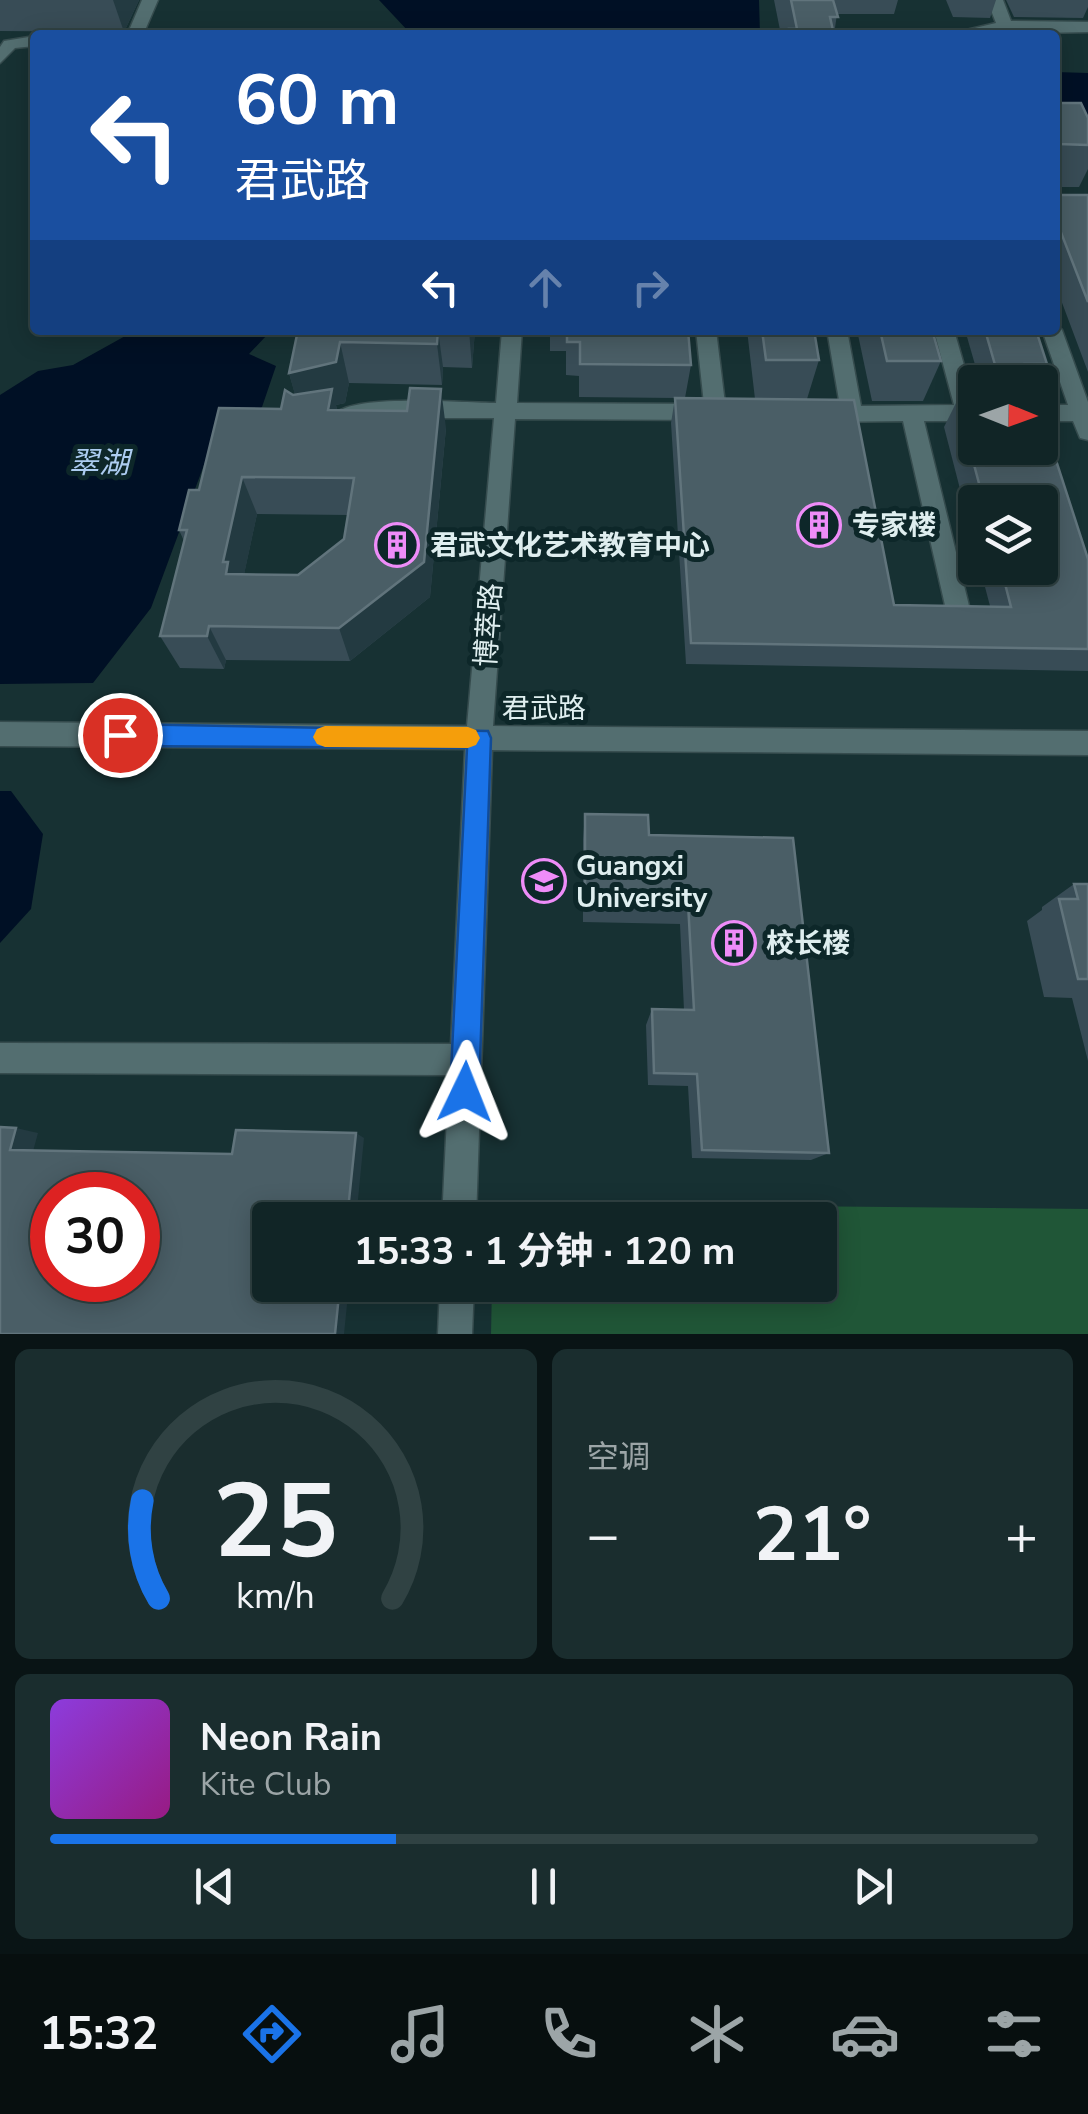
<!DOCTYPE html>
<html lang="zh">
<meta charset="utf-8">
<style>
body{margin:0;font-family:"Nunito Sans","Noto Sans SC",sans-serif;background:#1a2d2e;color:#f1f3f6;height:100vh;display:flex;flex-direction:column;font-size:38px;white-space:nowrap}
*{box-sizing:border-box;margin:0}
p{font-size:32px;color:#9ca5a7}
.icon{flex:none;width:55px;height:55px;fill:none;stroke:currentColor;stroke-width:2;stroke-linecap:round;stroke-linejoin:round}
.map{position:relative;height:1334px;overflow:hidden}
.sheet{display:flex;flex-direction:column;gap:15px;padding:15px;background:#091415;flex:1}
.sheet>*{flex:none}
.top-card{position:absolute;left:30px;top:30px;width:1030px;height:305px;border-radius:10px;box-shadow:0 5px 25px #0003,0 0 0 2px #304243;background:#1a4fa0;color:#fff;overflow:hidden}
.needle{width:65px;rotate:91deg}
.buttons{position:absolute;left:958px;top:365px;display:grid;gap:20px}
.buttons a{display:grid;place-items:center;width:100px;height:100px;border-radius:10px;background:#112526;box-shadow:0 5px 25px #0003,0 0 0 2px #304243;font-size:50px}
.speed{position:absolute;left:30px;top:1172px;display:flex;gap:20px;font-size:50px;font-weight:700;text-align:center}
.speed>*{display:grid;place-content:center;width:130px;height:130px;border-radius:50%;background:#112526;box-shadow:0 5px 25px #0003,0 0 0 2px #304243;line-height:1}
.speed .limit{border:15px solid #d22;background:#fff;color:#111}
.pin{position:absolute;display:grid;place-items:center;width:85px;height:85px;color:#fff;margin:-42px;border:5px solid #fff;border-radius:50%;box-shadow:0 2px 10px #0007}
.me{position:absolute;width:110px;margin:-55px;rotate:2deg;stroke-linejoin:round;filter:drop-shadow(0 0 8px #0008)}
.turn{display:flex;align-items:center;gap:35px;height:210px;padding:0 40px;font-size:45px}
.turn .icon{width:130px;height:130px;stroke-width:2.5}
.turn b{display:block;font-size:70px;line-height:85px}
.lanes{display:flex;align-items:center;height:95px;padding:0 40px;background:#0003;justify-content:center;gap:50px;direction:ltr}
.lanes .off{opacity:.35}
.big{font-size:75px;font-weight:700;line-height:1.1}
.sheet .tile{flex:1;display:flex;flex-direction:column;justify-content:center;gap:15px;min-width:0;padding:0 35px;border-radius:15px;background:#1a2d2e}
.sheet .dial{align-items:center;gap:0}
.dial svg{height:260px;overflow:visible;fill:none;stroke:#304243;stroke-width:7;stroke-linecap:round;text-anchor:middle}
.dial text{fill:#f1f3f6;stroke:none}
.song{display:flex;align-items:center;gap:30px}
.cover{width:120px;height:120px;border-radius:15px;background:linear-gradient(135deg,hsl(270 70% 55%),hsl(310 70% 35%))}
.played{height:10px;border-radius:5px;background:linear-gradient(90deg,#1a73e8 35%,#304243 35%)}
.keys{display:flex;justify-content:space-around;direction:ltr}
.heat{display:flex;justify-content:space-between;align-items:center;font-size:55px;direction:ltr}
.sheet .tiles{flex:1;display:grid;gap:15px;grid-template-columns:1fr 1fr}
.tile:last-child{grid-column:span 2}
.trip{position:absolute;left:252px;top:1202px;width:585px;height:100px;border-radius:10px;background:#112526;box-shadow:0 5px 25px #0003,0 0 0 2px #304243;font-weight:700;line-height:100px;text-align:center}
.menu{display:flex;height:160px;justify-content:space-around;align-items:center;background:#070f0f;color:#9ca5a7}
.menu .icon{width:70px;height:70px}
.menu .on{color:#1a73e8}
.menu b{font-size:45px;color:#f1f3f6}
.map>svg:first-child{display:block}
.green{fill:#205637}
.water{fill:#001025}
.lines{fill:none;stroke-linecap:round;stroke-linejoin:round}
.minor-casing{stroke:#364c4e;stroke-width:3}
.minor{fill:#536e70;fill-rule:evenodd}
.wall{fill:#384c56;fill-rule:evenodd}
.shaded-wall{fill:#233a41}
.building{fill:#4a5e66;stroke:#61747c;stroke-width:2.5;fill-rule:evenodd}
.route{fill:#1a73e8;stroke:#114b97;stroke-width:2.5}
.slow{fill:#f59e0b}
.labels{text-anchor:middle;stroke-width:10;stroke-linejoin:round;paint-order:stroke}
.poi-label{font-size:28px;font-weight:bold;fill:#dfeeef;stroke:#0d2729;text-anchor:start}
.street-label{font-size:28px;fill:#dfeeef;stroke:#0d2729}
.water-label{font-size:30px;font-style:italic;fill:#acccf0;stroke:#0d2729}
</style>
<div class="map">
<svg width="1088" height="1334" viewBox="0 0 1088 1334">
<rect width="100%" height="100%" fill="#173133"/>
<polygon class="green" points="493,1203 1088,1209 1088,1334 491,1334 492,1285 820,1285 820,1220 493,1220"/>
<g class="water">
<polygon points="379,0 759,0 760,35 426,35 409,32"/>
<polygon points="1055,72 1088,73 1088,121 1055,119"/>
<polygon points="136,330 286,330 267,335 249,354 276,366 262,407 208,454 151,608 93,683 0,684 0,395 38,371 73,365"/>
<polygon points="0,791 11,791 43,834 31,909 0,943"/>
</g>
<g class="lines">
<g class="minor-casing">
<g id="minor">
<polygon points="142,0 158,0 143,35 127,35"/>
<polygon points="987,0 1003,0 1011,21 1088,22 1088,32 945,35 996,23"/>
<polygon points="35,36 35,46 15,48 0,63 0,47 4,41"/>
<polygon points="1055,324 1062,330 1088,402 1088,440 1080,438 1073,421 1040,421 1040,405 1068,405 1042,330 1055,330"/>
<path d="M502,330H522L517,403L704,404L696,330H716L726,412L715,420L515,419L493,726L1088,731V755L492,750L476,1220H442L449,1075L0,1073V1043L451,1044L465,749L0,746V722L467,726L494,418H379L345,423L334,415C351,393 465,403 496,403Z"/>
<polygon points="827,330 847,330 861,406 954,405 934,330 954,330 975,404 975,421 924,421 971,614 968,621 950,621 947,614 903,421 825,422 814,414 818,409 840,406"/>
<polygon points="440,1285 474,1285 472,1334 438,1334"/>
</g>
</g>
<use href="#minor" class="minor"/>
</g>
<g class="wall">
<polygon points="0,0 139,0 124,32 0,31"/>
<polygon points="774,0 898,0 894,14 837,14 834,35 781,35"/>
<polygon points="946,0 996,0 990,18 953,17"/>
<polygon points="1006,0 1088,0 1088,7 1083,18 1014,17"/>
<polygon points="1055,103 1088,118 1088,169 1079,187 1055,187"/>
<polygon points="1055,195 1088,195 1088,372 1055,284"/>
<path d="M298,330H475L472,368L443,367L442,385L349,383L345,403L336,405L337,410L446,428L430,597L350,661L226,660L224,669L180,668L160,636L184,541L179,530L199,490L295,394L289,373ZM257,514L348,515L344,539L298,575L244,574Z"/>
<polygon points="550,330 688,330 691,365 685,398 755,399 747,330 814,330 819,360 807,399 894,605 990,606 980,568 1040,568 1040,502 975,502 975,547 944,427 957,401 1088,559 1088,671 686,664 671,423 675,398 579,397 579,376 566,375 566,351 550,351"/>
<polygon points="857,330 932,330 941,361 923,401 872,401"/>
<polygon points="965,330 1036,330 1047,364 1037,382 980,382"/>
<polygon points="585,814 649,835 829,1153 811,1160 692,1158 688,1086 648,1085 646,1025 652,1009 684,1010 680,924 583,922 583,839"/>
<polygon points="1074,884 1088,884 1088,1061 1072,998 1044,997 1027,921 1042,910 1042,907"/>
</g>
<g class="shaded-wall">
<polygon points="113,0 139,0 124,32"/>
<polygon points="438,330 443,367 442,385 437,344"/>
<polygon points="469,330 475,330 472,368"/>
<polygon points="340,342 349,383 345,403 336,405 341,428 328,410 300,413 289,373"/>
<polygon points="441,389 446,428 430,597 350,661 339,628"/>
<polygon points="242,477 257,514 241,589 226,574 223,562"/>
<polygon points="209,626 226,660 224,669 207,636"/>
<polygon points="16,1128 38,1133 32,1155 10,1150"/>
<polygon points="356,1133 364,1138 356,1220 347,1220"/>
<polygon points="340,1285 349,1285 344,1334 335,1334"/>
</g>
<g class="building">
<polygon points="791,0 833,0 838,17 830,17 834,35 790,35 789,29 797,29"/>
<polygon points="1055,103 1081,103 1088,118 1088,145 1059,144 1055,135"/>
<polygon points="1055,195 1088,195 1088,302 1055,217"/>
<polygon points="298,330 438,330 437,344 340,342 336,362 289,373"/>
<polygon points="567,330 688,330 691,365 580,364 580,342 567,342"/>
<polygon points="762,330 814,330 819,360 766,360"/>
<polygon points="880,330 932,330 941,361 887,361"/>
<polygon points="985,330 1036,330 1047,364 1025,364 1031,382 1000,382"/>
<path d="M410,388L441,389L424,562L339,628L209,626L207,636H160L187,530H179L189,490H199L219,408L281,409L285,390L293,395L332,389L328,410L407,411ZM242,477L354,478L344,539L298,575L226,574L228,562H223Z"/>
<polygon points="675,398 854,400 894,605 1011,607 1001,568 1040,568 1040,502 984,502 957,401 975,401 975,448 1040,448 1040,411 1088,559 1088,649 691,643"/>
<polygon points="585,814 648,815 649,835 793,838 829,1153 702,1150 697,1074 654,1073 652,1009 694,1010 688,903 585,901"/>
<polygon points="1074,884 1088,884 1088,979 1078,979 1059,899 1078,899"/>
<path d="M0,1127L16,1128L10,1150L232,1154L236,1130L356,1133L347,1220H270V1285H340L335,1334H0ZM52,1195H138V1280H52Z"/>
</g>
<polygon class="route" points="120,724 488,731 491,738 479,1092 475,1102 465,1106 455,1102 450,1092 467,748 120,746 111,742 108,735 111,728"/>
<polygon class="slow" points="325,726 468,727 476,730 480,738 476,745 468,748 325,747 317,744 313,737 317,729"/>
<defs>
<g id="building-ring" transform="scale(2.25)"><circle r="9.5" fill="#0d2729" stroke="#ee8cf8" stroke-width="1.5"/><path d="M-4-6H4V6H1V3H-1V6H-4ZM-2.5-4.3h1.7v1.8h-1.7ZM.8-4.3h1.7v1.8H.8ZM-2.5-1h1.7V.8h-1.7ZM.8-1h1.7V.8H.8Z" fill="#ee8cf8"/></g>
<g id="university-ring" transform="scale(2.25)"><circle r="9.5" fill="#0d2729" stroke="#ee8cf8" stroke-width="1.5"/><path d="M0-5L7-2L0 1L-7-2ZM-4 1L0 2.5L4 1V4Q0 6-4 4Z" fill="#ee8cf8"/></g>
</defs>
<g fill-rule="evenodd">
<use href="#building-ring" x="819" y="525"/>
<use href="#building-ring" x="397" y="545"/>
<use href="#university-ring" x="544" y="881"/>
<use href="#building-ring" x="734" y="943"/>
</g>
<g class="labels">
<g class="poi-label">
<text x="852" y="535">专家楼</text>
<text x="430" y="555">君武文化艺术教育中心</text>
<text x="576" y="875">Guangxi<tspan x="576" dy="32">University</tspan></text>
<text x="766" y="953">校长楼</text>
</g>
<g class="street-label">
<text transform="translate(488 625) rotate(-86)" y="10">博萃路</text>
<text x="544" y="718">君武路</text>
</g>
<g class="water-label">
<text x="99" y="473">翠湖</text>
</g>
</g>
</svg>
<div class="buttons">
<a><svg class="needle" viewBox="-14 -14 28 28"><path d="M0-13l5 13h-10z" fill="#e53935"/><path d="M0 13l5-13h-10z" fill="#9ca5a7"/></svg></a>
<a><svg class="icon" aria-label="layers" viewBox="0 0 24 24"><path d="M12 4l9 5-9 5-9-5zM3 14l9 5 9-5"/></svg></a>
</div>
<div class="speed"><div class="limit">30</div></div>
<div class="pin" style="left:120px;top:735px;background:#d93025"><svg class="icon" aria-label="arrive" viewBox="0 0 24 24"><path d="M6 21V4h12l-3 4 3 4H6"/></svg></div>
<svg class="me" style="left:465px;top:1092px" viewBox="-20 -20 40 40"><path d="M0-17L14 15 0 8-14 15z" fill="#1a73e8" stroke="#fff" stroke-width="4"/></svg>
<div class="trip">15:33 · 1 分钟 · 120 m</div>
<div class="top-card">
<div class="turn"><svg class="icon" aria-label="left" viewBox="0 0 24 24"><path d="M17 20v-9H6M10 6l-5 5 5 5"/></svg><div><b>60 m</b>君武路</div></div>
<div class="lanes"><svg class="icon" aria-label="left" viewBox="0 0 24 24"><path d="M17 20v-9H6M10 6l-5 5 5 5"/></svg><svg class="icon off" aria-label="ahead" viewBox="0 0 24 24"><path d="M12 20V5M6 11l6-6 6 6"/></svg><svg class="icon off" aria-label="right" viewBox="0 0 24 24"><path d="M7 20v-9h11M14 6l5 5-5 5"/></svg></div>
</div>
</div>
<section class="sheet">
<div class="tiles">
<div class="tile dial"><svg viewBox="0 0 100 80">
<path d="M14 69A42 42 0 1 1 86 69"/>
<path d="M14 69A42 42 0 0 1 9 39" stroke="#1a73e8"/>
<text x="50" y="56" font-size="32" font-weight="700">25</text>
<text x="50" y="72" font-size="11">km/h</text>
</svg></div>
<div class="tile"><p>空调</p>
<div class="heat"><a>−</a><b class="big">21°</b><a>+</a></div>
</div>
<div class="tile">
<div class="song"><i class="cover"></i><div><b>Neon Rain</b><p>Kite Club</p></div></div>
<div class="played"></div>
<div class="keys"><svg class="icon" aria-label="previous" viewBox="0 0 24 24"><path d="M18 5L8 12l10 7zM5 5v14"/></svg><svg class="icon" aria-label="pause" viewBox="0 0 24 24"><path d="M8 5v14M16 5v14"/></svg><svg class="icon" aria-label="next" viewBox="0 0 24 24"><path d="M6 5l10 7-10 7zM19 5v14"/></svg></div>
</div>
</div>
</section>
<nav class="menu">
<b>15:32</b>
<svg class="icon on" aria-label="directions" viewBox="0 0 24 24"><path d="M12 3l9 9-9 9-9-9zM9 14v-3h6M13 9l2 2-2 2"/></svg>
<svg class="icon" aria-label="music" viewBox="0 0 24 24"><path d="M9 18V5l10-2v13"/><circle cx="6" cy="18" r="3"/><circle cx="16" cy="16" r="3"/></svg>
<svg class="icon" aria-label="phone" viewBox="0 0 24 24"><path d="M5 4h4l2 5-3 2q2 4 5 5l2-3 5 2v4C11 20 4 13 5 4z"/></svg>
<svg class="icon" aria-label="climate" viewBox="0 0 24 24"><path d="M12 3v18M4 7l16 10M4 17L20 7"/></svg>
<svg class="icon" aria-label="car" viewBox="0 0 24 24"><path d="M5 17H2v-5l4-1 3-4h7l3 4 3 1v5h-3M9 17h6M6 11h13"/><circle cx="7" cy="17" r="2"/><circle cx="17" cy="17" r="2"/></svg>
<svg class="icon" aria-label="filters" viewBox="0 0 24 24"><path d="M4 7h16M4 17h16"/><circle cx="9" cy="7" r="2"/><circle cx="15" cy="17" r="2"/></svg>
</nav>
